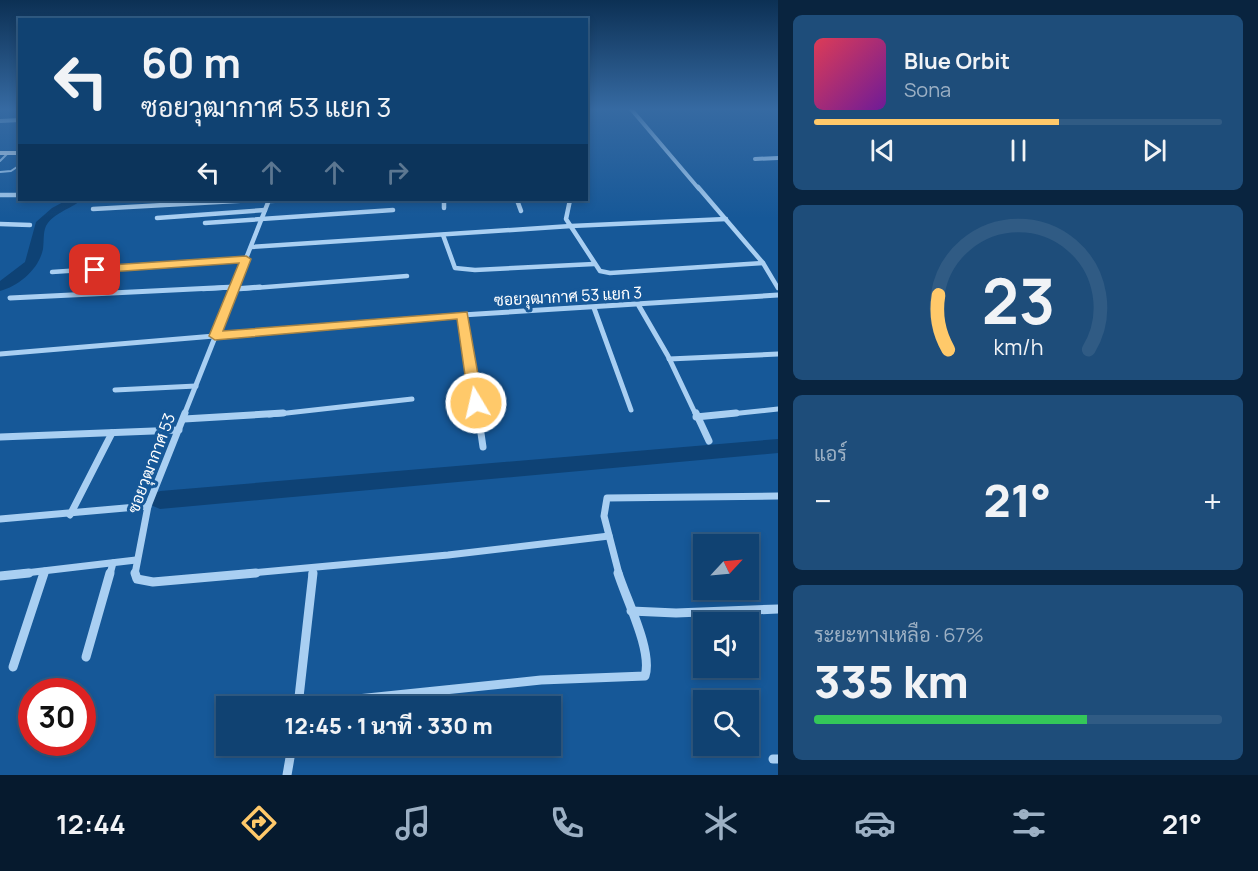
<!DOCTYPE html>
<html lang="th">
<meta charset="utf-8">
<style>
body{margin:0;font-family:Manrope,Sarabun,sans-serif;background:#1e4d7a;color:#f1f3f6;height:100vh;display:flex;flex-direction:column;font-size:22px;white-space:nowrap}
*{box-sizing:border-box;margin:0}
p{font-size:20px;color:#9cb0c4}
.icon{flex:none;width:33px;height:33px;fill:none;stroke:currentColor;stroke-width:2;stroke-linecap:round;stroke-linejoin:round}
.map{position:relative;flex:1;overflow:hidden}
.drawer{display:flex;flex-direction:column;gap:15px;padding:15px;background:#09243f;width:480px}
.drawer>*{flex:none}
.top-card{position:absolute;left:18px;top:18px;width:570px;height:183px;border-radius:0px;box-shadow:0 3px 9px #0003,0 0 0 2px #305b84;background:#104272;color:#f1f3f6;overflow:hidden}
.needle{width:39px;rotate:64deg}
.fabs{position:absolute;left:693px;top:534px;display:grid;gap:12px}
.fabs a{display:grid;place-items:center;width:66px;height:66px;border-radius:0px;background:#104272;box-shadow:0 3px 9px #0003,0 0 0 2px #305b84;font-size:30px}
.speed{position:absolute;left:18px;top:678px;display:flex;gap:12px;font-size:30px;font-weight:700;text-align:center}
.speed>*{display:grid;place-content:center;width:78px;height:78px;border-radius:50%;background:#104272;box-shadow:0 3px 9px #0003,0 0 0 2px #305b84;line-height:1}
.speed .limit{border:9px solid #d22;background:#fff;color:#111}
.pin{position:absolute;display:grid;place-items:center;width:51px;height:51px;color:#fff;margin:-26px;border-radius:12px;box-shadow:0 3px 9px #0006}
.me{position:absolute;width:66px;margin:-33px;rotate:351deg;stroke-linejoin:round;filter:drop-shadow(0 0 4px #0008)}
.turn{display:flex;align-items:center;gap:21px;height:126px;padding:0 24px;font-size:27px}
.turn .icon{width:78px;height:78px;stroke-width:2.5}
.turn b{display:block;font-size:42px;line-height:51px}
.lanes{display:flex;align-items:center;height:57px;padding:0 24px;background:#0003;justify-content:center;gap:30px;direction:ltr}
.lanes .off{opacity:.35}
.big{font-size:45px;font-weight:800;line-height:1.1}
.drawer .card{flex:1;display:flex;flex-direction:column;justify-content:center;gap:9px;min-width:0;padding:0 21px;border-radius:9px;background:#1e4d7a}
.drawer .dial{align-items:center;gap:0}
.dial svg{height:156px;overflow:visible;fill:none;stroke:#305b84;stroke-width:7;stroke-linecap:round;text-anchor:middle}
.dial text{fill:#f1f3f6;stroke:none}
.song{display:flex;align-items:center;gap:18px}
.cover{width:72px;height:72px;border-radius:9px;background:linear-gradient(135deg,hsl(350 70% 55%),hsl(280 70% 35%))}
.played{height:6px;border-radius:3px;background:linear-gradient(90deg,#ffc96a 60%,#305b84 60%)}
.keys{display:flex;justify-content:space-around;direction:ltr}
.heat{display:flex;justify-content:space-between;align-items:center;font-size:33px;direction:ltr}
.charge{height:9px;border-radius:4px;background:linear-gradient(90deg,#34c759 67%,#305b84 0)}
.trip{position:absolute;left:216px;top:696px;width:345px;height:60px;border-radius:0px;background:#104272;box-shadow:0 3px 9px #0003,0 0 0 2px #305b84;font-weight:800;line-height:60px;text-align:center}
.tabs{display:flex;height:96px;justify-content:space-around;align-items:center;background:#061a2e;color:#9cb0c4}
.tabs .icon{width:42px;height:42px}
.tabs .active{color:#ffc96a}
.tabs b{font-size:27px;color:#f1f3f6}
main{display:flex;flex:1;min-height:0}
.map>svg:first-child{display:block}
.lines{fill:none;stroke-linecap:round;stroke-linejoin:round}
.canal{fill:#0e4275;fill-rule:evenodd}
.lane{stroke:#a9cff2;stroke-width:2}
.street-far4{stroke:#a9cff2;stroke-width:4}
.street-far3{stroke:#a9cff2;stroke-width:4.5}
.street-far2{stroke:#a9cff2;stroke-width:5}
.street-far1{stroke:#a9cff2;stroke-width:7}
.street{stroke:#a9cff2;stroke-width:9}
.secondary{fill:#d8eafc;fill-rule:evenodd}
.route{fill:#ffc96a;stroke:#a68345;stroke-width:1.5}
.labels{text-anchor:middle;stroke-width:6;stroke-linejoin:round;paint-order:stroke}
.street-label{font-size:16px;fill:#fff;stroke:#165898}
</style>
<main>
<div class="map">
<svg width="778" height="775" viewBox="0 0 778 775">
<rect width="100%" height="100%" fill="#165898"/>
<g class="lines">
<g class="canal">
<path d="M67,200H81C71,209 53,213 46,226C43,232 44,243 43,249C39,269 19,286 0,291V281L25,262L36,222L52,208Z"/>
<polygon points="778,439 778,453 160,509 153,506 150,500 153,494 160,491"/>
</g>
<g class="lane">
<polyline points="0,161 8,153"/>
<polyline points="0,172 11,171 20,165"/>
</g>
<g class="street-far4">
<polyline points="631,109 699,189"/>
<polyline points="0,121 20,120"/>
<polyline points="755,159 778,158"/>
</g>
<g class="street-far3">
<polyline points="698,187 763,263 778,288"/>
<polyline points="0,195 20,195"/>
<polyline points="444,200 444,208"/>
<polyline points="517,200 521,211"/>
<polyline points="570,200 566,219 600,271 610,273 763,263"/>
<polyline points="269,201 293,200"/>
<polyline points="93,209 254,200"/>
<polyline points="157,218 265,210"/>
<polyline points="205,223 393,210"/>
<polyline points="0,224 30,225"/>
<polyline points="443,235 455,268 475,270 594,264"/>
<polyline points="251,247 571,226 726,219"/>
<polyline points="52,272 246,259"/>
<polyline points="203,289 234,287"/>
<polyline points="234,289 269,200"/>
<polyline points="240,289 407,276"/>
</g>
<g class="street-far2">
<polyline points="234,289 260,287"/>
<polyline points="10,298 234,287"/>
<polyline points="639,306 668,356 696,415"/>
<polyline points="594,308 631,410"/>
<polyline points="462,315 478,415"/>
<polyline points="0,354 462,315 778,295"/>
<polyline points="669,359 778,354"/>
<polyline points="115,390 196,386"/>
<polyline points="184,415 235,287"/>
<polyline points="269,415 412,399"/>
<polyline points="721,415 778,409"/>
</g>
<g class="street-far1">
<polyline points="478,413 483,447"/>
<polyline points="696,413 709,441"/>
<polyline points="696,417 736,413"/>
<polyline points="184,419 283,413"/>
<polyline points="0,437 179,430"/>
<polyline points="70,515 112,433"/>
<polyline points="0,519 148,506"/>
<polyline points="17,574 136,560"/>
<polyline points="44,574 45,571"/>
<polyline points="110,574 113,563"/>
<polyline points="135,574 148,506 185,413"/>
<polyline points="240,574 448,555 609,536"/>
<polyline points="312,574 313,568"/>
<polyline points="619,574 604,516 607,498 778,496"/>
</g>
<g class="street">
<polyline points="135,573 137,579 153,582 256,573"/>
<polyline points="0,576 29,573"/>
<polyline points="631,611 676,613 778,609"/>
<polyline points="86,657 110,573"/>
<polyline points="13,667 44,573"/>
<path d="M299,705L541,680L645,676C653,651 626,599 618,573"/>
<polyline points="298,706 313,573"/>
<polyline points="773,759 778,759"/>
<polyline points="287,775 292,746"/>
</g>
<rect class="secondary" x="0" y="151" width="20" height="4"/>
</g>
<linearGradient id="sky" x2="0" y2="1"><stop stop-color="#0c3054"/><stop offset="0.5" stop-color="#366aa2"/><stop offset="1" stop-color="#366aa2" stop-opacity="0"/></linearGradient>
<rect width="778" height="218" fill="url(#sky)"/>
<polygon class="route" points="246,256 251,259 223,331 467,312 483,403 481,407 476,408 469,403 457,319 215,340 209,336 239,263 95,273 89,270 95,266"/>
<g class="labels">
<g class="street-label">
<text transform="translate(568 296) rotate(-3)" y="6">ซอยวุฒากาศ 53 แยก 3</text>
<text transform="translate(151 463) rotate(-69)" y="6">ซอยวุฒากาศ 53</text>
</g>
</g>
</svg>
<div class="fabs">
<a><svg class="needle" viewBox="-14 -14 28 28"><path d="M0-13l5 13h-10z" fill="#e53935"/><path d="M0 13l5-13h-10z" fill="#9cb0c4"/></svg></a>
<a><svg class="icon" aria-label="sound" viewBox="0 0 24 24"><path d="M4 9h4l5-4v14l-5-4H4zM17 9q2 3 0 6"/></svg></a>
<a><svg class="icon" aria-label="search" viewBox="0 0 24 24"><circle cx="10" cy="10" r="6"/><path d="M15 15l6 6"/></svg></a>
</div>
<div class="speed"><div class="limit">30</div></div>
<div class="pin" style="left:95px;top:270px;background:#d93025"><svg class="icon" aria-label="arrive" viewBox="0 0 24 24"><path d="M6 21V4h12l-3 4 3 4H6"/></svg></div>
<svg class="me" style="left:476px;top:403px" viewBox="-20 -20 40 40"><circle r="17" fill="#ffc96a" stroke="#fff" stroke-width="3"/><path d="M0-11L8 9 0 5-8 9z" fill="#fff"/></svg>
<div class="trip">12:45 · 1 นาที · 330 m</div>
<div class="top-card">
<div class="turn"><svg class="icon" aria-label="left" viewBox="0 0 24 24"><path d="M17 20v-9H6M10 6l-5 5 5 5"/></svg><div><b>60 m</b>ซอยวุฒากาศ 53 แยก 3</div></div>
<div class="lanes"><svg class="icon" aria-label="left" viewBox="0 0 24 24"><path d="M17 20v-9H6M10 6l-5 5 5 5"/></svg><svg class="icon off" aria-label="ahead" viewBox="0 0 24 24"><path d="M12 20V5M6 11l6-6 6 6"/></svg><svg class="icon off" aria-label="ahead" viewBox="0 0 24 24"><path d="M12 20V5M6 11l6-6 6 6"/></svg><svg class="icon off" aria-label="right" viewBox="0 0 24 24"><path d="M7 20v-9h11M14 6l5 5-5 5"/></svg></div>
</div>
</div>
<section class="drawer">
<div class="card">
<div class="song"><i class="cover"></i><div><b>Blue Orbit</b><p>Sona</p></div></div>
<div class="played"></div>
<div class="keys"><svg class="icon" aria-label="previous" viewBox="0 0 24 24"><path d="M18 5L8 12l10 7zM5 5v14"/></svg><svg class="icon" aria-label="pause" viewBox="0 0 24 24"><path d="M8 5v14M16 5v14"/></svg><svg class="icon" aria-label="next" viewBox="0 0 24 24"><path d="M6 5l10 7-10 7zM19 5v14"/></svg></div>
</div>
<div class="card dial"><svg viewBox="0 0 100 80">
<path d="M14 69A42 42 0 1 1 86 69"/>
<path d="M14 69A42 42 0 0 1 9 41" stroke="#ffc96a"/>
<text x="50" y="56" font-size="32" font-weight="700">23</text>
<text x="50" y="72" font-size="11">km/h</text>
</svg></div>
<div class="card"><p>แอร์</p>
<div class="heat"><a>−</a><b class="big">21°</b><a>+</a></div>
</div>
<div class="card"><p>ระยะทางเหลือ · 67%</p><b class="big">335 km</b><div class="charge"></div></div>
</section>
</main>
<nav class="tabs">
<b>12:44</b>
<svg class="icon active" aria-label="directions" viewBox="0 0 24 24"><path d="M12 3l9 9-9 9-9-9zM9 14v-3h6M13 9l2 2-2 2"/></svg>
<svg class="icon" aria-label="music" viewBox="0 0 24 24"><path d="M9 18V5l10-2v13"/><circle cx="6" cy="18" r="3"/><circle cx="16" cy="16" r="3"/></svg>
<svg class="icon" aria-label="phone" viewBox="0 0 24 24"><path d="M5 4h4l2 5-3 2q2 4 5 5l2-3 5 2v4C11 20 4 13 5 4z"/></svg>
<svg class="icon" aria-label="climate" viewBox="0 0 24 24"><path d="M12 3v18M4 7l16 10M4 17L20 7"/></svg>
<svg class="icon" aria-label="car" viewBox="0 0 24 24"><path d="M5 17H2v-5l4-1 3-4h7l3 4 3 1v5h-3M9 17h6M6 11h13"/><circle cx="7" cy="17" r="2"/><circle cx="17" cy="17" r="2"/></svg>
<svg class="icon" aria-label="filters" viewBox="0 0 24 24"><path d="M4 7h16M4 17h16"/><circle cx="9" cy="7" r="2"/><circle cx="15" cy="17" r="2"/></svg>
<b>21°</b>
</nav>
